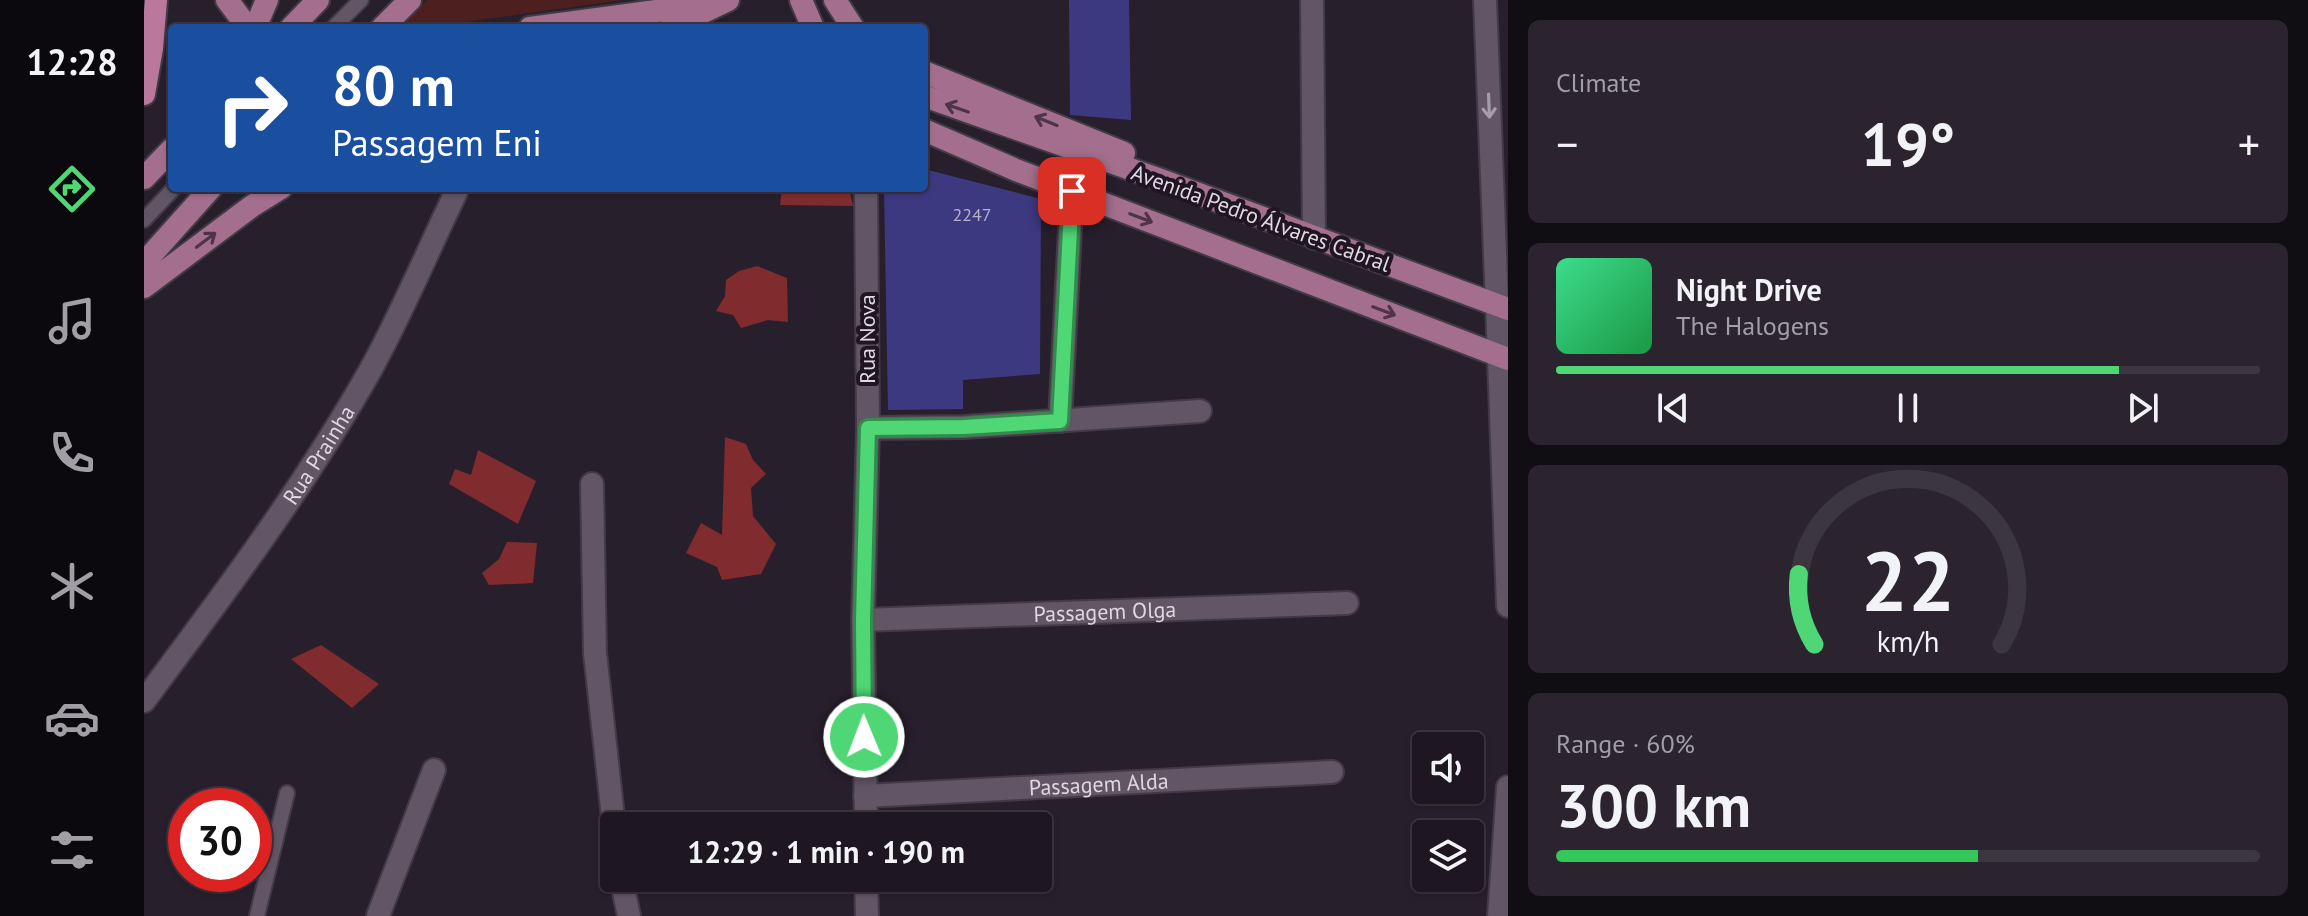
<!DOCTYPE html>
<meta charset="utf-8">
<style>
body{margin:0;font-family:"PT Sans",sans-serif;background:#2b242f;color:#f1f3f6;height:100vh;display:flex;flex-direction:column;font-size:30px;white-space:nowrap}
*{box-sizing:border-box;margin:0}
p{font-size:26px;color:#a19fa5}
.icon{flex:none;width:44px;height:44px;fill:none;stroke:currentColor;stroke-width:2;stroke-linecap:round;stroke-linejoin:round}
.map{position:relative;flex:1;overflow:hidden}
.drawer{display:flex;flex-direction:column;gap:20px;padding:20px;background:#100d13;width:800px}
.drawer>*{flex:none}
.banner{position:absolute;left:24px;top:24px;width:760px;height:168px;border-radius:8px;box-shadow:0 2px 6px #0004,0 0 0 2px #3c3640;background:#1a4fa0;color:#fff;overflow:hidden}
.buttons{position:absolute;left:1268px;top:732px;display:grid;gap:16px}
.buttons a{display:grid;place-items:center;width:72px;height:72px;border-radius:8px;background:#1e1722;box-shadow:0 2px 6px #0004,0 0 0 2px #3c3640;font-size:40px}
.speed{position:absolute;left:24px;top:788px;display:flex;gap:16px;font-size:40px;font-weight:700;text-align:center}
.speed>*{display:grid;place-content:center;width:104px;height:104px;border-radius:50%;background:#1e1722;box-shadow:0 2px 6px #0004,0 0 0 2px #3c3640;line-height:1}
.speed .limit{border:12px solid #d22;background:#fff;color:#111}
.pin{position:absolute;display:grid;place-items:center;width:68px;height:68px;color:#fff;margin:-34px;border-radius:16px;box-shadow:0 4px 12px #0006}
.me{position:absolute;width:88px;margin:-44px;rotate:359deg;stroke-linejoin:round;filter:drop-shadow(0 0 6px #0008)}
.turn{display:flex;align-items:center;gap:28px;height:168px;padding:0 32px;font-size:36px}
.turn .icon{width:104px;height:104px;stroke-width:2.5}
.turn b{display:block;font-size:56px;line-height:68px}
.big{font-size:60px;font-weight:800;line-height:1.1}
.drawer .card{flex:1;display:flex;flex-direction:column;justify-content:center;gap:12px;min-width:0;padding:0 28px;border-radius:12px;background:#2b242f}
.drawer .dial{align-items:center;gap:0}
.dial svg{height:208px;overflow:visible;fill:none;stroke:#3c3640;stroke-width:7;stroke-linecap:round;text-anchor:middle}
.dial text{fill:#f1f3f6;stroke:none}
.song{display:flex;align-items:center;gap:24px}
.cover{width:96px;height:96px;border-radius:12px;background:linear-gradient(135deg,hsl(150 70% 55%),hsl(140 70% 35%))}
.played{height:8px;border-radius:4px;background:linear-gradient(90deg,#4fd675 80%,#3c3640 80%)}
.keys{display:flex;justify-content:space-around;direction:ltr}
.heat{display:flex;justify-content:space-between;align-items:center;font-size:44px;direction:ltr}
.charge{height:12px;border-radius:6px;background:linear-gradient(90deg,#34c759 60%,#3c3640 0)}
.trip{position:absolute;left:456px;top:812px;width:452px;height:80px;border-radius:8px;background:#1e1722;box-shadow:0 2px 6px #0004,0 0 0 2px #3c3640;font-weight:800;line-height:80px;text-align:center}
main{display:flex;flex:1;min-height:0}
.tabs{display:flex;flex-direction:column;width:144px;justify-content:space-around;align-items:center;background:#0c090e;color:#a19fa5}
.tabs .icon{width:56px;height:56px}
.tabs .current{color:#4fd675}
.tabs b{font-size:36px;color:#f1f3f6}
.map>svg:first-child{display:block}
.green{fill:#4d1f1f}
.forest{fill:#802b2e}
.building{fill:#3d3981}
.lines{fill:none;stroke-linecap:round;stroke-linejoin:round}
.service-casing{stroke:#423a46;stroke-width:18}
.minor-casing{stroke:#423a46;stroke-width:26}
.tertiary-casing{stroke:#423a46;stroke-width:26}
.primary-casing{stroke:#423a46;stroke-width:26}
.trunk-casing{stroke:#423a46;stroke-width:26}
.service{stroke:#615566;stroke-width:14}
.minor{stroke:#615566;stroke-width:22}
.tertiary{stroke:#615566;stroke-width:22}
.primary{stroke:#a46f8e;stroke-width:22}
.trunk{stroke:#ba789c;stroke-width:22}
.oneway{stroke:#a69daa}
.oneway2{stroke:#4e3448}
.route-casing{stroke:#338b4c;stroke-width:20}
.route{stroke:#4fd675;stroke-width:14}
.labels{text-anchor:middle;stroke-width:8;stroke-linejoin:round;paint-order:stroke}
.number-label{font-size:18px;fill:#b6b0c9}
.street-label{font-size:22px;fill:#ded8e1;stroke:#1f1523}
</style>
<main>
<nav class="tabs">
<b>12:28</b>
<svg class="icon current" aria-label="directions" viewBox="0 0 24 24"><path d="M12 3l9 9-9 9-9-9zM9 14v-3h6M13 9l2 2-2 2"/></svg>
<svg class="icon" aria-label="music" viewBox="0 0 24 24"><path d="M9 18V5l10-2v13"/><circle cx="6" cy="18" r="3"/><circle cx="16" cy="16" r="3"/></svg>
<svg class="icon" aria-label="phone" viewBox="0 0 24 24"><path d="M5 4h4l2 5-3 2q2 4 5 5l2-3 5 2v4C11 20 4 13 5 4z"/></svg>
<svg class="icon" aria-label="climate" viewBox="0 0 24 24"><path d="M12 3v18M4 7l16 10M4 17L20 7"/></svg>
<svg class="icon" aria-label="car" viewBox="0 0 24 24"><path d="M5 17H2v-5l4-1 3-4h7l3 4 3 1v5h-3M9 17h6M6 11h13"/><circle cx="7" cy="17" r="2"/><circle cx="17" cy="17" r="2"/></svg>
<svg class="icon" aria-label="filters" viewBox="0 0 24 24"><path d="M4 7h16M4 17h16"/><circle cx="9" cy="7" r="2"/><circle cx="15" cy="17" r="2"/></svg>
</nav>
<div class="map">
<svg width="1364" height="916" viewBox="0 0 1364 916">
<rect width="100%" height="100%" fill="#281f2d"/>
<polygon class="green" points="283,0 479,0 279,28 255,28"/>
<g class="forest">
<polygon points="638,188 705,188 709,206 636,205"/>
<polygon points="613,266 643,278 644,322 624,320 597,328 589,315 572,311 581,296 582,280 595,271"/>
<polygon points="581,437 602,444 609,460 622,474 607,488 609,516 632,544 617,574 578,580 573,567 542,553 557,523 578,535"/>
<polygon points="334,450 392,481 374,524 305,484 311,469 327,475"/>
<polygon points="363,542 393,543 389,583 345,585 338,573 355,559"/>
<polygon points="177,645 235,684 208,708 147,659"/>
</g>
<g class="building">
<polygon points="925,0 985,0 987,120 926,115"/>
<polygon points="780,169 897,199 896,374 819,380 819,409 744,410 740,188 780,188"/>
</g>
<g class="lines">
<g class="service-casing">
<g id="service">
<polyline points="189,28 217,0"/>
<polyline points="0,220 30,188"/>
<polyline points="113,916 143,793"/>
</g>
</g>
<g class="minor-casing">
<g id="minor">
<polyline points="1168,0 1170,238"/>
<polyline points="1341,0 1353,304"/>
<polyline points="916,421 928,191"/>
<polyline points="724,428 820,427 1056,411"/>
<polyline points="448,484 451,653 470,826"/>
<path id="s1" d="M719,620L1203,603"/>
<path id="s2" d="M0,701C80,594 161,486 227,369C259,311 285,248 314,188"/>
<path id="s3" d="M721,796L1188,772"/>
<polyline points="722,826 719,620 724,428 722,188"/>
<polyline points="477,878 485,916"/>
<polyline points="722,878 723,916"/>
<polyline points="234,916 290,770"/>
</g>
</g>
<g class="tertiary-casing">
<g id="tertiary">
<polyline points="1353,304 1364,606"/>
<polyline points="1355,916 1364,787"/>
</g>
</g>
<g class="primary-casing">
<g id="primary">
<polyline points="83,0 104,28"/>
<polyline points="657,0 669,28"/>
<polyline points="691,0 709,28"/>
<polyline points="111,28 123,0"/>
<polyline points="147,28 174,0"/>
<polyline points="238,28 266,0"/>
<polyline points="386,28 534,8 549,0"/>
<polyline points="526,28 584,0"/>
<polyline points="780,72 980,153"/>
<polyline points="780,96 1020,181 1364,309"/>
<polyline points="780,130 872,170 1364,359"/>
<polyline points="0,178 28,149"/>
<polyline points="0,263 67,188"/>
<polyline points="0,287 108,206 137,188"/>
</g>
</g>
<g class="trunk-casing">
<polyline id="trunk" points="0,94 8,48 12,0"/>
</g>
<use href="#service" class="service"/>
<use href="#minor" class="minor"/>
<use href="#tertiary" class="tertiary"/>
<use href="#primary" class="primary"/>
<use href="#trunk" class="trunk"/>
</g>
<defs><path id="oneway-shaft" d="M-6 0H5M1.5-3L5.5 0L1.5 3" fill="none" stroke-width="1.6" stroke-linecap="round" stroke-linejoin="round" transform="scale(2)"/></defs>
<use class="oneway" href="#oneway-shaft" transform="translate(1345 106) rotate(88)"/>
<g class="oneway2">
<use href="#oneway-shaft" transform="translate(813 108) rotate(-161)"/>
<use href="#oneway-shaft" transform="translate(902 121) rotate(-158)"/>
<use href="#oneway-shaft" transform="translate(997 218) rotate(21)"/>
<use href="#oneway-shaft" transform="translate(62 240) rotate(-37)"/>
<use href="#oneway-shaft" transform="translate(1240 311) rotate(21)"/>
</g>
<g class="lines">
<g class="route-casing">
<polyline id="route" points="720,737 719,620 724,428 820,427 916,421 928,191"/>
</g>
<use href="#route" class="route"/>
</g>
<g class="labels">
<g class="number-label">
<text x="828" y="221">2247</text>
</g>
<g class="street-label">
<text transform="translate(1117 218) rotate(20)" y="8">Avenida Pedro Álvares Cabral</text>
<text transform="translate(723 339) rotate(-90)" y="8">Rua Nova</text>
<text dy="8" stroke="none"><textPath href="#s2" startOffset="302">Rua Prainha</textPath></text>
<text dy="8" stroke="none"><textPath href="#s1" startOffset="242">Passagem Olga</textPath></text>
<text dy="8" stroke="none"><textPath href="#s3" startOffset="234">Passagem Alda</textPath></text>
</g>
</g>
</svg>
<div class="buttons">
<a><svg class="icon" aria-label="sound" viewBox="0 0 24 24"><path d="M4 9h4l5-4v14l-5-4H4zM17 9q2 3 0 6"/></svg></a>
<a><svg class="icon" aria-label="layers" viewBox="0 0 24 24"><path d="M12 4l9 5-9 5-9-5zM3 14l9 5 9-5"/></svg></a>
</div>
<div class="speed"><div class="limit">30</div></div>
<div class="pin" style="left:928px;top:191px;background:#d93025"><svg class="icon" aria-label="arrive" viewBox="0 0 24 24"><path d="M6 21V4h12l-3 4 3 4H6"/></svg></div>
<svg class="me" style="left:720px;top:737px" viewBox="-20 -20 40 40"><circle r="17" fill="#4fd675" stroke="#fff" stroke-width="3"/><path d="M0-11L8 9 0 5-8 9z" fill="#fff"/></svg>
<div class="trip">12:29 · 1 min · 190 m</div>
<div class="banner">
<div class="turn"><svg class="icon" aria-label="right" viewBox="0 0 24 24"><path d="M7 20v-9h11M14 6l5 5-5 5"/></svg><div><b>80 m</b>Passagem Eni</div></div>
</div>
</div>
<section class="drawer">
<div class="card"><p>Climate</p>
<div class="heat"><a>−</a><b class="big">19°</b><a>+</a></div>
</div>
<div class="card">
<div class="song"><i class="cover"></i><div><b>Night Drive</b><p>The Halogens</p></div></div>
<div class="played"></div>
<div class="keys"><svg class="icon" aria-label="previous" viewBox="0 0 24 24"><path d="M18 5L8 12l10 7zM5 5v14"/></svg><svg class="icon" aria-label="pause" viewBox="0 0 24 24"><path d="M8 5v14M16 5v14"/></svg><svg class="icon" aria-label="next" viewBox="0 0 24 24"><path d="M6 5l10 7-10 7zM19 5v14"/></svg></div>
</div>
<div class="card dial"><svg viewBox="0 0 100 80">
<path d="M14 69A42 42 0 1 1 86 69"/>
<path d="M14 69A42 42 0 0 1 8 42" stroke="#4fd675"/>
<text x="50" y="56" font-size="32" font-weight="700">22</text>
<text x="50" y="72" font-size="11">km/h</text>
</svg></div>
<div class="card"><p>Range · 60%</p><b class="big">300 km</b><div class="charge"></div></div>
</section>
</main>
